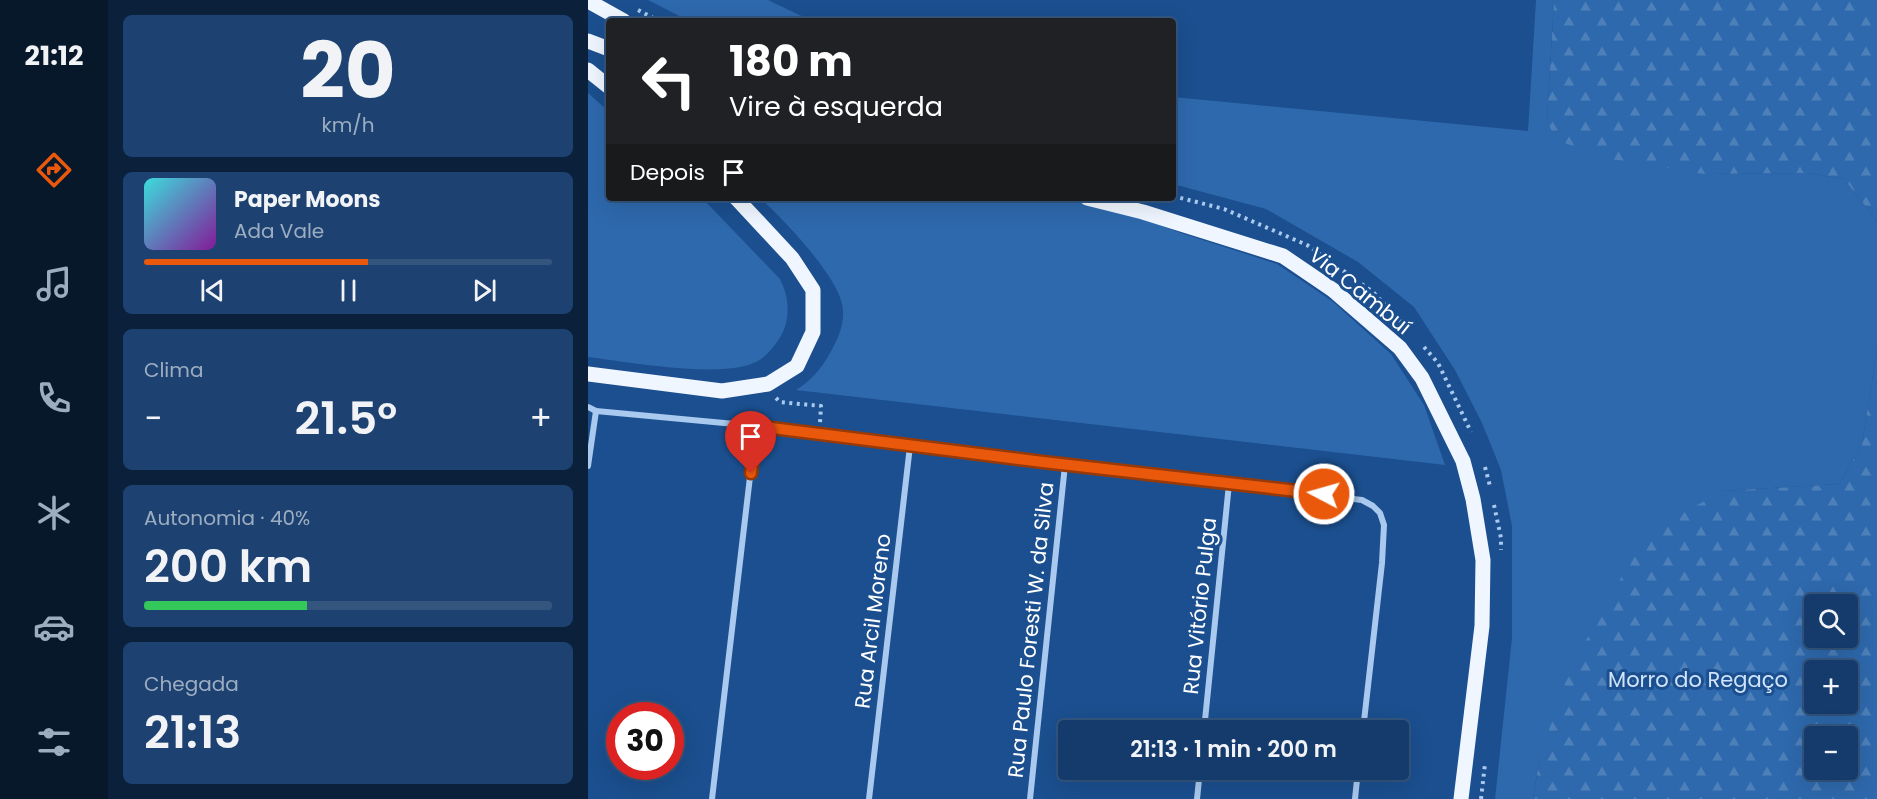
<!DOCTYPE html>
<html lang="pt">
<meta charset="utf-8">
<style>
body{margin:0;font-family:Poppins,sans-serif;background:#1d4271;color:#f1f3f6;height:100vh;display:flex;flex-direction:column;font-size:22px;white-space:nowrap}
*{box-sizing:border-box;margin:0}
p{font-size:20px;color:#9dadc1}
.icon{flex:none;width:33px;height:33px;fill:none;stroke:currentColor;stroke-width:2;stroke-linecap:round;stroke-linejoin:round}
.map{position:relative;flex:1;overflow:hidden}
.drawer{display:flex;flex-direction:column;gap:15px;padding:15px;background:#0b203b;width:480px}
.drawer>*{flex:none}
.hud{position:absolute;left:18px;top:18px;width:570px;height:183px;border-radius:6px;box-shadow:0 6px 24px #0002,0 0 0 2px #33557e;background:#202124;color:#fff;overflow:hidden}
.tools{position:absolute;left:1216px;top:594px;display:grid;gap:12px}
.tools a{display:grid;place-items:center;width:54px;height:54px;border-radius:6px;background:#143b6b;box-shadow:0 6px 24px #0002,0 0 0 2px #33557e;font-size:30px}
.speed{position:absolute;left:18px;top:702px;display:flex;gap:12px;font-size:30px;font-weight:700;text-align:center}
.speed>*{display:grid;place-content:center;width:78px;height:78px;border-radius:50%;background:#143b6b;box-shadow:0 6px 24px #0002,0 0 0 2px #33557e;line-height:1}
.speed .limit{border:9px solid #d22;background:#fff;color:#111}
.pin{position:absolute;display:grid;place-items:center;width:51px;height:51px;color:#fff;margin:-62px -26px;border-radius:50% 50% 50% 0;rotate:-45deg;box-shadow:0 0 6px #0007}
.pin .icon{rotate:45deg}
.me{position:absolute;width:66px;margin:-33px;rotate:276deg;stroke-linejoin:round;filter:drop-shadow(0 0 4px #0008)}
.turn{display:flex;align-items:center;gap:21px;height:126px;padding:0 24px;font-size:27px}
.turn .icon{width:78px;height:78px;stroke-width:2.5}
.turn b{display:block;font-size:42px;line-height:51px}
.then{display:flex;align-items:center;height:57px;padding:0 24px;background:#0003;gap:12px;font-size:22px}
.big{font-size:45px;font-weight:600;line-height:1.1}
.drawer .widget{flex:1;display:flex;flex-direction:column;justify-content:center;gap:9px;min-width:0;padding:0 21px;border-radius:9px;background:#1d4271}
.drawer .dial{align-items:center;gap:0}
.dial b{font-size:78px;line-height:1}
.song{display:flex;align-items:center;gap:18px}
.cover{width:72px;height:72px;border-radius:9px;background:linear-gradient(135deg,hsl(180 70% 55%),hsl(290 70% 35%))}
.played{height:6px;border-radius:3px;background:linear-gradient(90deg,#ea580c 55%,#33557e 55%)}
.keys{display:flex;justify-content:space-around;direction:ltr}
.heat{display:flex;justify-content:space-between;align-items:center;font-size:33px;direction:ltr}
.charge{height:9px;border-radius:4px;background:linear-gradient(90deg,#34c759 40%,#33557e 0)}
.trip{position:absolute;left:470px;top:720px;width:351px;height:60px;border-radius:6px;background:#143b6b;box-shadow:0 6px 24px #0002,0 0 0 2px #33557e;font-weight:600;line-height:60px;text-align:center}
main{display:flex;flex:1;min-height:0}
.tab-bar{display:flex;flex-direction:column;width:108px;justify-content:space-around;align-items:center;background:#08182b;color:#9dadc1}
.tab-bar .icon{width:42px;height:42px}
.tab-bar .current{color:#ea580c}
.tab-bar b{font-size:27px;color:#f1f3f6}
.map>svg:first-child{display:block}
.green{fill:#2e69ad}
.forest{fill:url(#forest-firs);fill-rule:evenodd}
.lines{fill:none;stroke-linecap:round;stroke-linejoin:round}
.path{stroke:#a9c9ee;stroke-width:4;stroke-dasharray:3 4.5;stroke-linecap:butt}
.street{stroke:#a9c9ee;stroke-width:6}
.primary{stroke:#f0f6ff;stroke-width:15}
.route-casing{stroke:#983908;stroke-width:15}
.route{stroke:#ea580c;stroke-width:10}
.labels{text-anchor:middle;stroke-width:6;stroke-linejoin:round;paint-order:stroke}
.street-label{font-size:21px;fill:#fff;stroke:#1b4f8f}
.park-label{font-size:21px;fill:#cfe3fa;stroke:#1b4f8f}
</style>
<main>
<nav class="tab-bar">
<b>21:12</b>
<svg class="icon current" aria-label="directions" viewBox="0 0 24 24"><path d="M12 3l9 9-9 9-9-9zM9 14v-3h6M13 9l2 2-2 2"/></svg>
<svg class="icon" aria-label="music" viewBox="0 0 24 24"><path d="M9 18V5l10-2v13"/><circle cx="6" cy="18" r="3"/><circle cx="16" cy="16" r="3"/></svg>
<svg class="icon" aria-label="phone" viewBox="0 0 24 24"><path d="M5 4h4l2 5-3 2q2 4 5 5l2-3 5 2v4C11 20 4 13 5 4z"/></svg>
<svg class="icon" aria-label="climate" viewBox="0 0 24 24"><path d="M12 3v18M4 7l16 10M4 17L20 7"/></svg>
<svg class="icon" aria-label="car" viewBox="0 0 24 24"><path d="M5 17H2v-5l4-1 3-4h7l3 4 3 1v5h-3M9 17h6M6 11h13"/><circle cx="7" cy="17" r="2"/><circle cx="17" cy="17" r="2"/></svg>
<svg class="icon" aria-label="filters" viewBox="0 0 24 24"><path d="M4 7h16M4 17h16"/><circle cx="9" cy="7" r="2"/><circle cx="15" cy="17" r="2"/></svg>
</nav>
<section class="drawer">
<div class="widget dial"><b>20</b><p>km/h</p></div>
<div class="widget">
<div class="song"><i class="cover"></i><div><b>Paper Moons</b><p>Ada Vale</p></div></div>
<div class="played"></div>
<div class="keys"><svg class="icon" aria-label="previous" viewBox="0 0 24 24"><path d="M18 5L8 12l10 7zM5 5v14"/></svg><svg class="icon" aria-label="pause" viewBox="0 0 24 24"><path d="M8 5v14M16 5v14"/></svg><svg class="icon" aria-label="next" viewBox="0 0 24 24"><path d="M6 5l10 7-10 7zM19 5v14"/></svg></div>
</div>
<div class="widget"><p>Clima</p>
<div class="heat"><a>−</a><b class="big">21.5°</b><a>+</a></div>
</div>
<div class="widget"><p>Autonomia · 40%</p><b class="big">200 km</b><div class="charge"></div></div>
<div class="widget"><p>Chegada</p><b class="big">21:13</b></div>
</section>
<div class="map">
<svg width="1289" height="799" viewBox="0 0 1289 799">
<defs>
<pattern id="forest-firs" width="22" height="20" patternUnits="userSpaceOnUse" patternTransform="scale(1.5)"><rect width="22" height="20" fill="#2e69ad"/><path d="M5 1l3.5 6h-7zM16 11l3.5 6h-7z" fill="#4d80b9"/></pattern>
</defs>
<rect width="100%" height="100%" fill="#1b4f8f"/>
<g class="green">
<polygon points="60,0 180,0 224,21 101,21"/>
<polygon points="948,0 966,0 959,121 1116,174 1219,173 1256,179 1289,221 1289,350 1274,444 1251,484 1134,491 951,761 945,799 907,799 924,638 924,526 913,470 894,423 867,370 826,307 770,262 678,209 585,184 585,97 940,131"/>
<path d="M0,93L21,112V198H114L192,279C201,297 203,318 193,336C187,346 178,357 168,362C133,379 41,362 0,357Z"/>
<path d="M172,198H473L552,217L593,233L689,264L744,301L803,354L836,405L857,465L208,390C224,380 233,369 242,353C250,339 258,321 254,304C247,273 196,220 172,198Z"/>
</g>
<g class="forest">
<polygon points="966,0 1289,0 1289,221 1256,179 1219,173 1116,174 1023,159 968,140 959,121"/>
<path d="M1289,350V799H945L952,756L982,669L1057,535L1134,491L1251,484L1274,444ZM1227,604H1260V638H1227ZM1227,670H1260V704H1227ZM1227,736H1260V770H1227Z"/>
</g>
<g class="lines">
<g class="path">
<polyline points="50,10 71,21"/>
<polyline points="585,196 636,209 719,245 785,292 815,324"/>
<polyline points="836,347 850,363 883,432"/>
<polyline points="188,398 192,402 233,406 232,423"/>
<polyline points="897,467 902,486"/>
<polyline points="906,505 913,538 913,550"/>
<polyline points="893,799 897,764"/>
</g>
<g class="street">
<polyline points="0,407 8,411 168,426 322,446 774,500 785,506 792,513 796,525 794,563 775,730"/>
<polyline points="0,466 8,411"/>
<polyline points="616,730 641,484"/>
<polyline points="124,799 168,426"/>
<polyline points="281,799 322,446"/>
<polyline points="442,799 477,465"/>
<polyline points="609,799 612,770"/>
<polyline points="767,799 770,770"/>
</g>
<g class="primary">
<polyline points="0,1 36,21"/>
<polyline points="0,41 21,49"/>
<polyline points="0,70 21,87"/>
<polyline points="499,198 555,212 695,256 745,290 812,348 834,378 875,461 885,499 895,560 894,626 873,799"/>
<polyline points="0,374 134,391 180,384 209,366 225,332 225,290 204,258 148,198"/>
</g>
</g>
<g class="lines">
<g class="route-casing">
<polyline id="route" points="163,473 168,426 455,462 736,494"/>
</g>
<use href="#route" class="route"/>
</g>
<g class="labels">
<g class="street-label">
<text transform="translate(772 291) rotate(39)" y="7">Via Cambuí</text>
<text transform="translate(612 606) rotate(-84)" y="7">Rua Vitório Pulga</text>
<text transform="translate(285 621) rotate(-83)" y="7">Rua Arcil Moreno</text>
<text transform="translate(443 630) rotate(-84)" y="7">Rua Paulo Foresti W. da Silva</text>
</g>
<g class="park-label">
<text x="1110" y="687">Morro do Regaço</text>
</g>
</g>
</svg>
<div class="tools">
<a><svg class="icon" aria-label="search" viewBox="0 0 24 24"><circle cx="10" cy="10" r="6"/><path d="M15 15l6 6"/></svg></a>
<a>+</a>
<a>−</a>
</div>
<div class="speed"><div class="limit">30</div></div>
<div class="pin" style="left:163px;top:473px;background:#d93025"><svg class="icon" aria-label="arrive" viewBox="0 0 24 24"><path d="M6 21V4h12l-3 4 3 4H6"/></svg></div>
<svg class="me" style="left:736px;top:494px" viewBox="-20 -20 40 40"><circle r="17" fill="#ea580c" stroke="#fff" stroke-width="3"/><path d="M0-11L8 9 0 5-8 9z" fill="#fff"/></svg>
<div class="trip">21:13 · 1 min · 200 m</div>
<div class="hud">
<div class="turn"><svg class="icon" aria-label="left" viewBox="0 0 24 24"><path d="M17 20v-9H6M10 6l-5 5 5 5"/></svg><div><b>180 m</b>Vire à esquerda</div></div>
<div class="then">Depois<svg class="icon" aria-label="arrive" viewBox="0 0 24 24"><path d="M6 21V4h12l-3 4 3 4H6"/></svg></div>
</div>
</div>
</main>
